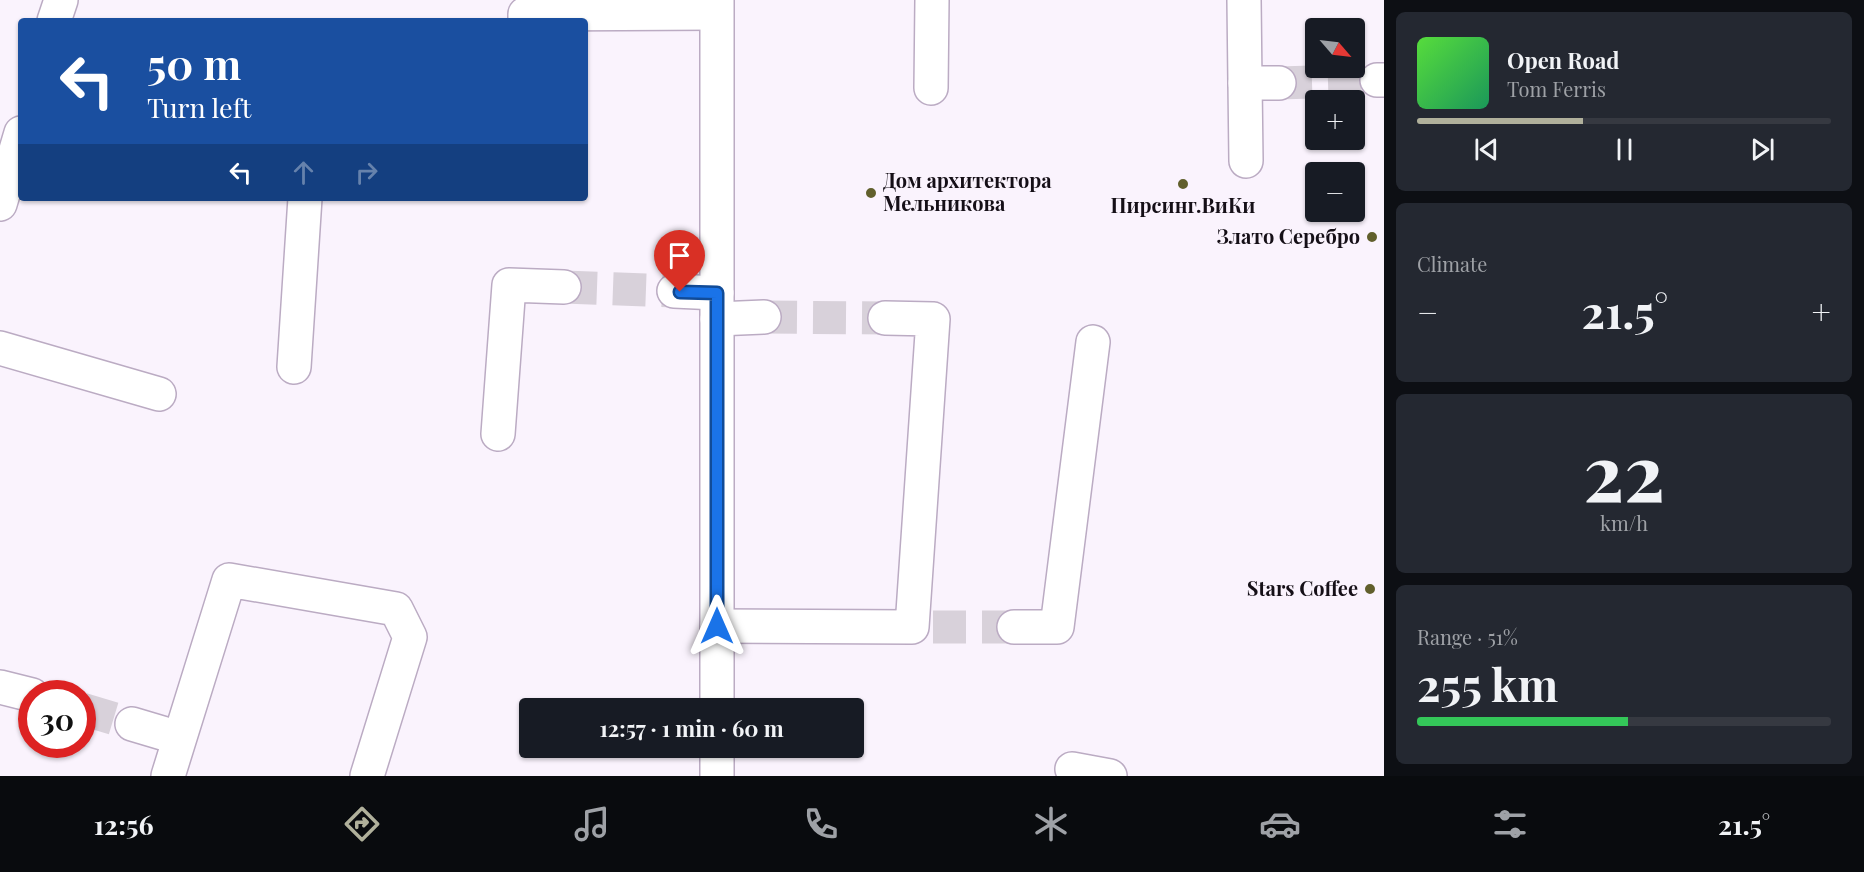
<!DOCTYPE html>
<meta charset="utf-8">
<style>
body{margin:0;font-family:"Playfair Display",serif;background:#242831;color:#f1f3f6;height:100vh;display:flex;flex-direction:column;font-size:22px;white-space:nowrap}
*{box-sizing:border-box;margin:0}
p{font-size:20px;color:#9ea1a6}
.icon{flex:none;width:33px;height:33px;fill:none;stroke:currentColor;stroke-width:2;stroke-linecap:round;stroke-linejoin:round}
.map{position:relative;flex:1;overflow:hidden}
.drawer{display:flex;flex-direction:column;gap:12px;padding:12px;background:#0d0f14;width:480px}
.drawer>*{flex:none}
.guide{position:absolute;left:18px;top:18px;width:570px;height:183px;border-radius:6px;box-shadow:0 2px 4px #0004;background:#1a4fa0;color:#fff;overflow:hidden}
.needle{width:39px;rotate:118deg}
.tools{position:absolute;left:1305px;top:18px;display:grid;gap:12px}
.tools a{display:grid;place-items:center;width:60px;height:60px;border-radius:6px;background:#171b24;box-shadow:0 2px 4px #0004;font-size:30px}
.speed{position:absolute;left:18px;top:680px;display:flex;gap:12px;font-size:30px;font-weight:700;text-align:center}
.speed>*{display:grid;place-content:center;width:78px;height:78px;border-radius:50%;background:#171b24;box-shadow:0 2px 4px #0004;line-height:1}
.speed .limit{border:9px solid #d22;background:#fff;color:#111}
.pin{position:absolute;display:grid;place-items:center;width:51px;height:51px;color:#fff;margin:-62px -26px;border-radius:50% 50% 50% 0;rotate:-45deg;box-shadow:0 0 6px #0007}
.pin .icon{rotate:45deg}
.me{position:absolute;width:66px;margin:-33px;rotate:0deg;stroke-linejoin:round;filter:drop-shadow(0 0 4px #0008)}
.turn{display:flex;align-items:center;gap:21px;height:126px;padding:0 30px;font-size:27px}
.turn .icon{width:78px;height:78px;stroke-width:2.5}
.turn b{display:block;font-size:42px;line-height:51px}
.lanes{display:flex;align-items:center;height:57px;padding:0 30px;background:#0003;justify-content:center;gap:30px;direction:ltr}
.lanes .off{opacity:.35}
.big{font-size:45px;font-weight:700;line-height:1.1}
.drawer .widget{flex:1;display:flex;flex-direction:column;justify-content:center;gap:9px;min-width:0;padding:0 21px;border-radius:9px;background:#242831}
.drawer .dial{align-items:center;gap:0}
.dial b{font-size:78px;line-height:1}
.song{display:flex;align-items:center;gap:18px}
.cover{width:72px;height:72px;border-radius:9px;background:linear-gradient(135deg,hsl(110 70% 55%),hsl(150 70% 35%))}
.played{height:6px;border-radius:3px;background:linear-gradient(90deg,#b0b09b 40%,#363941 40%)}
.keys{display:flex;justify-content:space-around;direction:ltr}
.heat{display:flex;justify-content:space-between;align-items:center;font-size:33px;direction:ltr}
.charge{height:9px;border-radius:4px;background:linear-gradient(90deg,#34c759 51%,#363941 0)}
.trip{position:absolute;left:519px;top:698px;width:345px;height:60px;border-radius:6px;background:#171b24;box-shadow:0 2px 4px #0004;font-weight:700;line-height:60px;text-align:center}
.dock{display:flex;height:96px;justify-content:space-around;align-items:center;background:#090b0e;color:#9ea1a6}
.dock .icon{width:42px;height:42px}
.dock .on{color:#b0b09b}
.dock b{font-size:27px;color:#f1f3f6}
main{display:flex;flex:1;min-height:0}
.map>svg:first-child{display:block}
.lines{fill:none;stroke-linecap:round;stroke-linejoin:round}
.minor-tunnel{stroke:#d8d1da;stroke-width:33;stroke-dasharray:33 16;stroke-linecap:butt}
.minor-casing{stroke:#bbabc3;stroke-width:36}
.minor{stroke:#fff;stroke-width:33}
.route-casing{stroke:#114b97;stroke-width:15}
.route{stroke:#1a73e8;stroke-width:10}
.poi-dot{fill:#615f2c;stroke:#faf3fd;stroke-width:2}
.labels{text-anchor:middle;stroke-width:4.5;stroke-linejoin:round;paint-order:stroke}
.poi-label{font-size:20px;font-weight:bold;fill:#150f17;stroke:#faf3fd;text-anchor:end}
</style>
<main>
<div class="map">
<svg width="1384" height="776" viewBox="0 0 1384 776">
<rect width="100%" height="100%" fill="#faf3fd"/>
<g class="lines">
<g class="minor-tunnel">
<polyline points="1279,83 1377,80"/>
<polyline points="564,287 674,291"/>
<polyline points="764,317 885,318"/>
<polyline points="933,627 1014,627"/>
<polyline points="82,709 132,724"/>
</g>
<g class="minor-casing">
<g id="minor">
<polyline points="717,0 717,708"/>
<polyline points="1244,0 1245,83 1279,83"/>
<polyline points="54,21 61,0"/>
<polyline points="525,21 525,14 716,13"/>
<polyline points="1377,80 1384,80"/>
<polyline points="1245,83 1246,161"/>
<polyline points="931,88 932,0"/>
<polyline points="0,204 21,133"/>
<polyline points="674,291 717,293"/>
<polyline points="717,319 764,317"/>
<polyline points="0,348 159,394"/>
<polyline points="294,367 305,198"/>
<polyline points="498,434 509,285 564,287"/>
<polyline points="717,626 912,627 933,319 885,318"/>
<polyline points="1014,627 1057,627 1093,342"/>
<polyline points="0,687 32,695"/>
<polyline points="132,724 179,738"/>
<polyline points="717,747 717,776"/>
<polyline points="1072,769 1110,776"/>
<polyline points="168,776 229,580 396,609 410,637 367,776"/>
</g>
</g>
<use href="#minor" class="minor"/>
</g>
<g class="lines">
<g class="route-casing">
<polyline id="route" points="680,292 717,293 717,626"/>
</g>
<use href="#route" class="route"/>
</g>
<g class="poi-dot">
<circle cx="1183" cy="184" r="6"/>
<circle cx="871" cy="193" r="6"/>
<circle cx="1372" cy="237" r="6"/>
<circle cx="1370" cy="589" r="6"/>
</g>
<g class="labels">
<g class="poi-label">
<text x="883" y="188" text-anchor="start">Дом архитектора<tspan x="883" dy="23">Мельникова</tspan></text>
<text x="1183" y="213" text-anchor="middle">Пирсинг.ВиКи</text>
<text x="1360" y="244">Злато Серебро</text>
<text x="1358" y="596">Stars Coffee</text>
</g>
</g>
</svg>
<div class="tools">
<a><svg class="needle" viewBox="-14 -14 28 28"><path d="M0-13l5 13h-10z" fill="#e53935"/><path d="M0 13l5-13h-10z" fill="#9ea1a6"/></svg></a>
<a>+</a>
<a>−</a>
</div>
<div class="speed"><div class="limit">30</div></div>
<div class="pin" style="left:680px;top:292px;background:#d93025"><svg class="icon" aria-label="arrive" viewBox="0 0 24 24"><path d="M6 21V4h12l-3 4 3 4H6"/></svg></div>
<svg class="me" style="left:717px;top:626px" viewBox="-20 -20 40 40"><path d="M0-17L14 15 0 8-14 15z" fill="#1a73e8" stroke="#fff" stroke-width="4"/></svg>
<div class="trip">12:57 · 1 min · 60 m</div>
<div class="guide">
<div class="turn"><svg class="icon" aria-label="left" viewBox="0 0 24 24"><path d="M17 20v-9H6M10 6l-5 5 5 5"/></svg><div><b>50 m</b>Turn left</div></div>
<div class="lanes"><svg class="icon" aria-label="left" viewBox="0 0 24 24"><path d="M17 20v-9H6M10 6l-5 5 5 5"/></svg><svg class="icon off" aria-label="ahead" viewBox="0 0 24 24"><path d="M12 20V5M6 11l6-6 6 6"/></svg><svg class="icon off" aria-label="right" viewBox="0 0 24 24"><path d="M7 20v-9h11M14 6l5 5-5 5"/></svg></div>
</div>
</div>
<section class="drawer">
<div class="widget">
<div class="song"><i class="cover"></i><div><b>Open Road</b><p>Tom Ferris</p></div></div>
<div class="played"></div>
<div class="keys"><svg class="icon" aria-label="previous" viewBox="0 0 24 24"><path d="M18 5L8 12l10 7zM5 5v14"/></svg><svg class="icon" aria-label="pause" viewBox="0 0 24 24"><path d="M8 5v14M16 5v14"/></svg><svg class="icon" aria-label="next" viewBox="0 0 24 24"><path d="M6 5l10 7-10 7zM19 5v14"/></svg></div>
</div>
<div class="widget"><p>Climate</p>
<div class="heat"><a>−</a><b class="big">21.5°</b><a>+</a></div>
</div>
<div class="widget dial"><b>22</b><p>km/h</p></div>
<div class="widget"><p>Range · 51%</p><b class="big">255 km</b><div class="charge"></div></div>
</section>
</main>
<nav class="dock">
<b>12:56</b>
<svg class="icon on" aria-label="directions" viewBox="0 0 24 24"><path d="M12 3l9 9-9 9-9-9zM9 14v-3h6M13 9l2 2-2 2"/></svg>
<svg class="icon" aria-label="music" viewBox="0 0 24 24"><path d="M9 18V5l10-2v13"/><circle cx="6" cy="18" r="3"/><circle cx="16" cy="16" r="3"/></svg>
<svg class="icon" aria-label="phone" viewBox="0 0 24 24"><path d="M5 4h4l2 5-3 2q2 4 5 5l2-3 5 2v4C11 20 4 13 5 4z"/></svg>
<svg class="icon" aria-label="climate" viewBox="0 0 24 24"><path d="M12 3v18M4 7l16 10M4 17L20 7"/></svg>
<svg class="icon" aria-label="car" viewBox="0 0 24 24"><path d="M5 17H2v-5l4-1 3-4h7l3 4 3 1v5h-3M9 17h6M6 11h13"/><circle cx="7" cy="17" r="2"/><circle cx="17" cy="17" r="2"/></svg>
<svg class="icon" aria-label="filters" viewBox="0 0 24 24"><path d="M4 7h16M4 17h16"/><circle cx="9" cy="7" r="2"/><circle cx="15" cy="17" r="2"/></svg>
<b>21.5°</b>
</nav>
